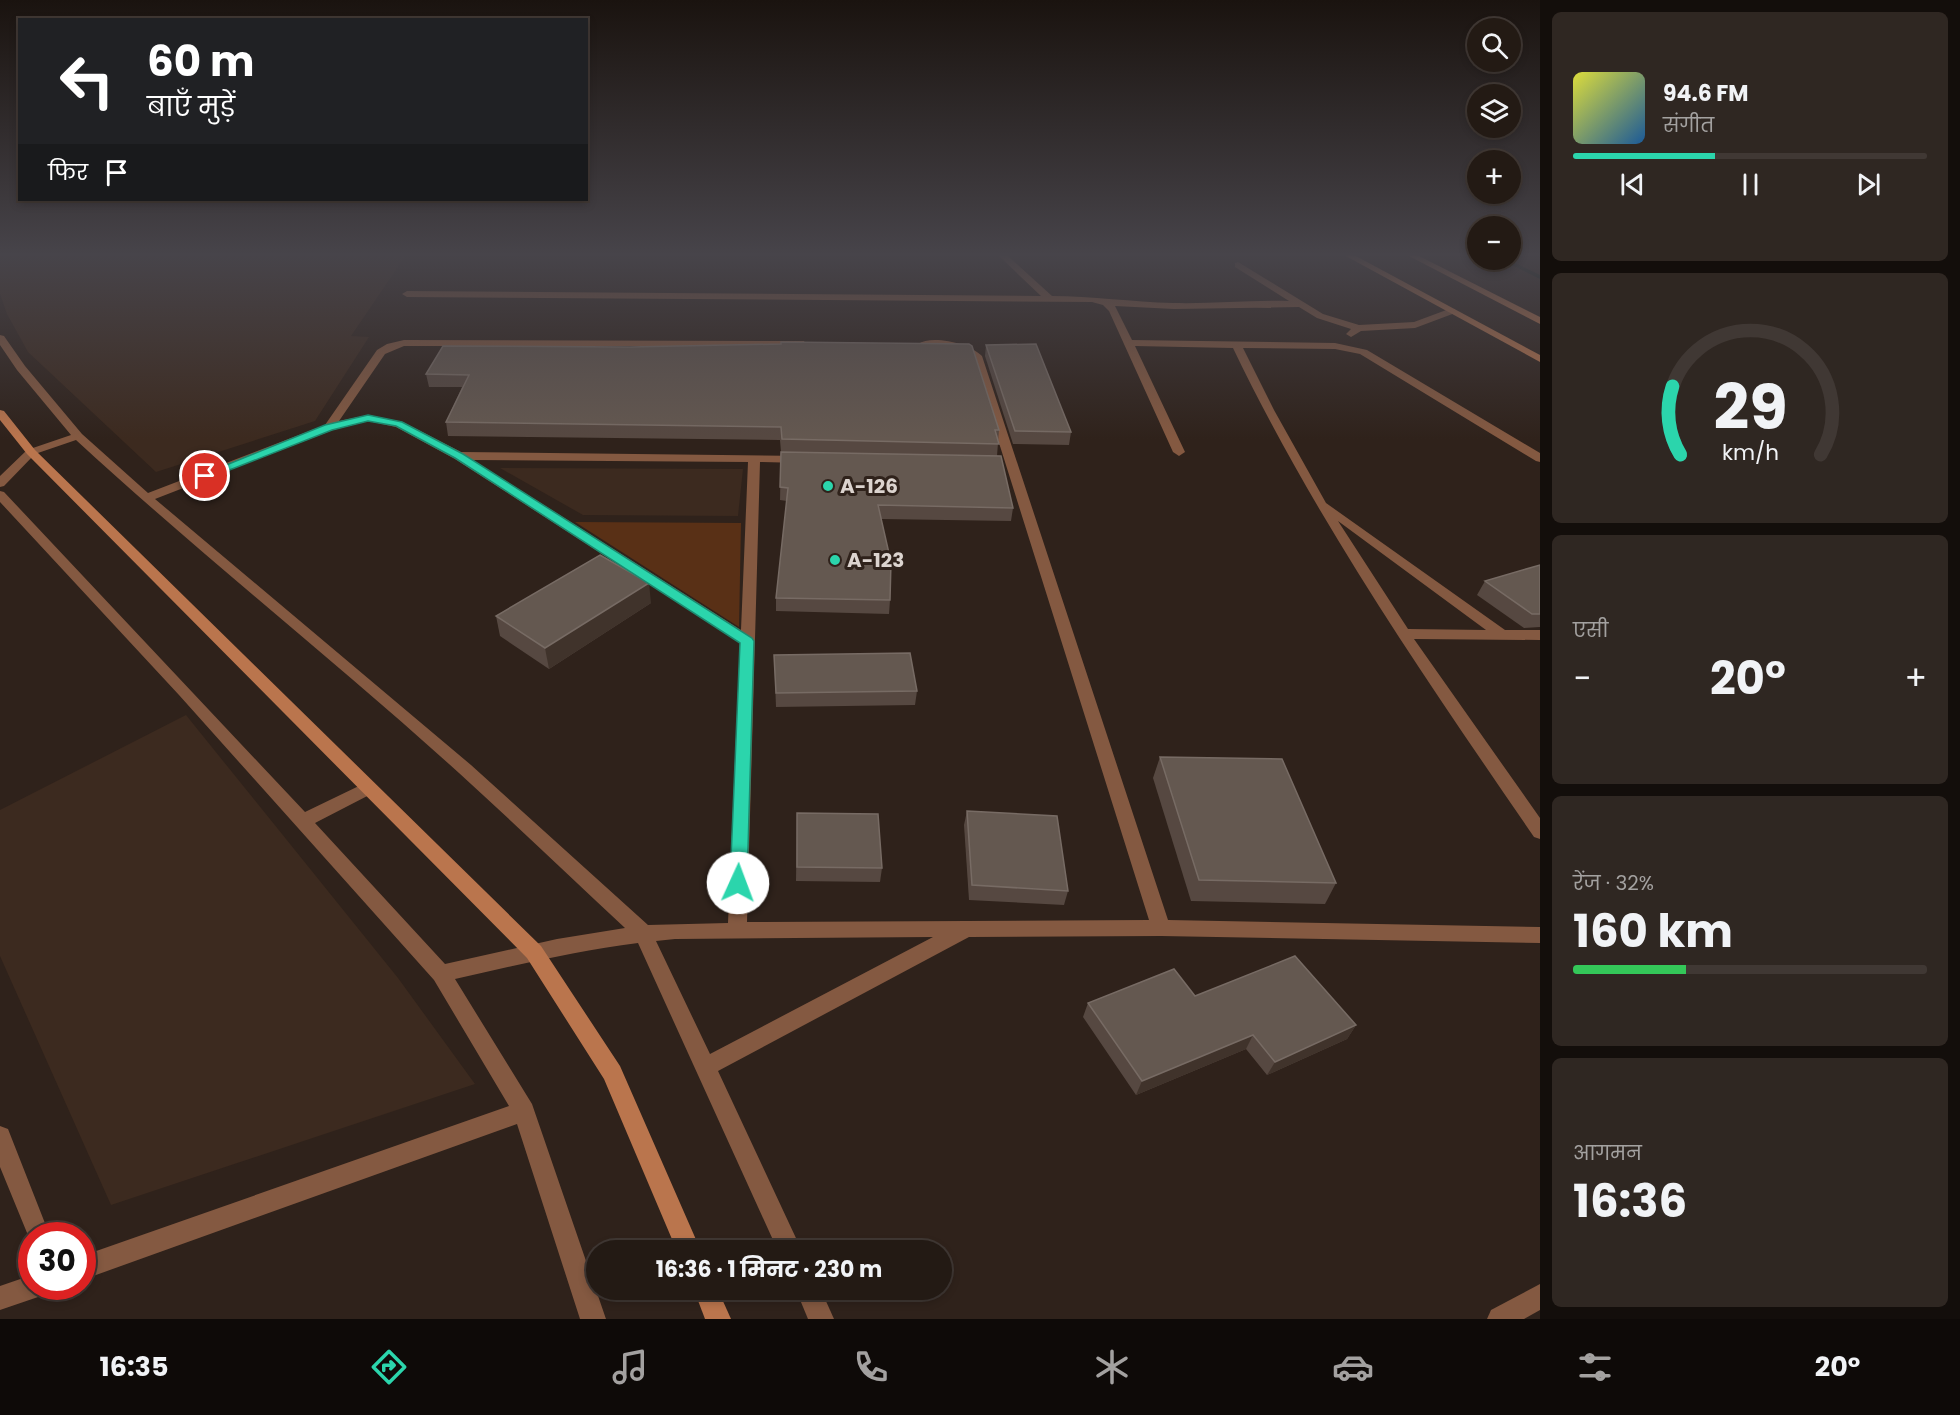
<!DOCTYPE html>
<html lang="hi">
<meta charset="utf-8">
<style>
body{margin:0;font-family:Poppins,"Noto Sans Devanagari",sans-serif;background:#2f2722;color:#f1f3f6;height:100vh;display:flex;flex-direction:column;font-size:22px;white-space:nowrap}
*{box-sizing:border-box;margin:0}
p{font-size:20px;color:#a3a1a0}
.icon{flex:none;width:33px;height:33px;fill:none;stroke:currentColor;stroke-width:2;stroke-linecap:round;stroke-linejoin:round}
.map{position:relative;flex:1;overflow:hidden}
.sheet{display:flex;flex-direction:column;gap:12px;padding:12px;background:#130e0b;width:420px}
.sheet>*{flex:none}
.banner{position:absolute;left:18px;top:18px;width:570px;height:183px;border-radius:0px;box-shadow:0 3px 9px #0003,0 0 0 2px #403834;background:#202124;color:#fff;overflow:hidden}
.tools{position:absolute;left:1467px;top:18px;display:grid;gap:12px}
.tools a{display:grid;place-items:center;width:54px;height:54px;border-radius:50%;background:#231a14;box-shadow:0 3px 9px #0003,0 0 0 2px #403834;font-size:30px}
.speed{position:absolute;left:18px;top:1222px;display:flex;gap:12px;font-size:30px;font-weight:700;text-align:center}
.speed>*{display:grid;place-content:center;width:78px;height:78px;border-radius:50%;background:#231a14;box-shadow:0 3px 9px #0003,0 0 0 2px #403834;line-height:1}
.speed .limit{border:9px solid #d22;background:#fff;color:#111}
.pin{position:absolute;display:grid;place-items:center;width:51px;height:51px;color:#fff;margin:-26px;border:3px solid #fff;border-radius:50%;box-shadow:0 2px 6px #0007}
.me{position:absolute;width:66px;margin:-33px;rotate:2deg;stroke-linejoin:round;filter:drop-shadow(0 0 4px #0008)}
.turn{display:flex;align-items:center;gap:21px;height:126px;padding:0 30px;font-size:27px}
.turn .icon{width:78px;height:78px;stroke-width:2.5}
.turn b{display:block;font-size:42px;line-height:51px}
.then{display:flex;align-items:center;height:57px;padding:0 30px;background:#0003;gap:12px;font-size:22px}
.big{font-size:45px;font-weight:700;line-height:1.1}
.sheet .widget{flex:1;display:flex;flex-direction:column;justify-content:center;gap:9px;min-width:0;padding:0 21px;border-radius:9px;background:#2f2722}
.sheet .dial{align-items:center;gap:0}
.dial svg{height:156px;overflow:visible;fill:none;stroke:#403834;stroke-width:7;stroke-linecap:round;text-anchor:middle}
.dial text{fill:#f1f3f6;stroke:none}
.song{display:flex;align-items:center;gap:18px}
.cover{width:72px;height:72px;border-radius:9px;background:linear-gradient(135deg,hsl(60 70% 55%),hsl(210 70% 35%))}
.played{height:6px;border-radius:3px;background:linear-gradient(90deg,#2bd5ac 40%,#403834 40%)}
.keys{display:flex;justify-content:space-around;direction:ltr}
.heat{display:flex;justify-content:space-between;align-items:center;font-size:33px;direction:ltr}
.charge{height:9px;border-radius:4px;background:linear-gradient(90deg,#34c759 32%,#403834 0)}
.trip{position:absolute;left:586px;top:1240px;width:366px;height:60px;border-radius:30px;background:#231a14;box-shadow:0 3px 9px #0003,0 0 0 2px #403834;font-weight:700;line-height:60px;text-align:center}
.tabs{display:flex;height:96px;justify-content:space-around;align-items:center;background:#0e0a08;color:#a3a1a0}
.tabs .icon{width:42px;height:42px}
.tabs .active{color:#2bd5ac}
.tabs b{font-size:27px;color:#f1f3f6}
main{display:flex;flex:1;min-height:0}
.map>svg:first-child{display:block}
.built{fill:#3c2a1f}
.green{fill:#593016}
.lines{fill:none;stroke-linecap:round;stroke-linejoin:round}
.stream{fill:#00160f;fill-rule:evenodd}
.street{fill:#845941;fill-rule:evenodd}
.secondary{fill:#ba754d;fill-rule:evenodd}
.wall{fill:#564841}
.shaded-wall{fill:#40332b}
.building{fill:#645850;stroke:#776b64;stroke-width:1.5}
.route{fill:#2bd5ac;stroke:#1c8a70;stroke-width:1.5}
.poi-dot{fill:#2bd5ac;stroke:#2f221b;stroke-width:2}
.labels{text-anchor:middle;stroke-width:6;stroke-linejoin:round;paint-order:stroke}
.poi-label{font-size:20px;font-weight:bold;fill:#dcd4cf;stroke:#2f221b;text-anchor:start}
</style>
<main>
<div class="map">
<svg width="1540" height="1319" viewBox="0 0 1540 1319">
<rect width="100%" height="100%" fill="#2f221b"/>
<g class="built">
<polygon points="0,255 406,255 351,336 369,337 315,421 156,472 28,352 7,314 0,294"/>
<polygon points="500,468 743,469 738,516 583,515"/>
<polygon points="186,715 398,978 475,1084 111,1205 0,956 0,810"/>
</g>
<polygon class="green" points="575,522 741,523 739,627"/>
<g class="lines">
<polygon class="stream" points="1502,260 1509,260 1540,275 1540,279"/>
<g class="street">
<path d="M998,255H1007L1052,296C1092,296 1132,302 1173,303C1211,304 1250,300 1289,301L1235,267V263L1238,262L1323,314L1359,325L1414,322L1449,309H1455V313L1415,328L1361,331L1351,337L1346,334L1351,329L1317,318L1299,307L1174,309L1115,306L1132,340L1335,343L1367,350L1540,453V462L1536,461L1360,354L1335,349L1243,348L1274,410L1326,503L1505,630H1540V640L1414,639L1540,818V839L1534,837C1425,678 1316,521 1233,348L1135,346L1185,452L1179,456L1173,452L1109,311L1103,305L1092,302L407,297L402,294L407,291L1041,296ZM1338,521L1486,630L1408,629Z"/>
<path d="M0,335L4,336L25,366L82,434L148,493L325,425L377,350L387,344L404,340L804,341L805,343L800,346H404L385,354L339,421L368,415L403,422L461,452L805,456V462L801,463L760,462L747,922L1149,920L972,357C953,344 931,353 918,344C932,334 971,344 982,356L1168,920L1540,927V943L1161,936L969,937L718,1071L802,1251H778L638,943C576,951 516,965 455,979L532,1104L606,1319H580L517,1124L82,1280V1256L509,1106L434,980L179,695L0,502V491L4,492L305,812L363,784L369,782L375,784L377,788L375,792L315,823L445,964L557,939L625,928C570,877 515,824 459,773C334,660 201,555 76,440L35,454L4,486L0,487V476L27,450L71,435L17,370L0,345ZM368,421L396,427L455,459L740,643L728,923L648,925L471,765L155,499L333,430ZM473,460L748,462L741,630ZM933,937L710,1054L656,941L675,939Z"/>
<polygon points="0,1126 8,1129 50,1236 32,1236 32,1245 0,1167"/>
<polygon points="32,1275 32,1287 44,1287 41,1296 0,1310 0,1286"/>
<polygon points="1540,1284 1540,1310 1524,1319 1487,1319 1491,1310"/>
<polygon points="796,1290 821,1290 834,1319 808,1319"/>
</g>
<g class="secondary">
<polygon points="1344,255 1354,255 1540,355 1540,362"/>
<polygon points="1407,255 1417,255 1540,317 1540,324"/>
<polygon points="0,410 4,411 35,450 541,946 620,1066 701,1251 677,1251 604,1079 527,958 27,454 0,420"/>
<polygon points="694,1290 718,1290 731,1319 705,1319"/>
</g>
</g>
<g class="wall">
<polygon points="986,345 1071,432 1069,445 1013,444 985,356"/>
<polygon points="443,346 999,430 997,456 1013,508 1011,521 881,519 890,600 889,614 776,611 776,598 787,501 780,500 781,452 780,440 448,436 446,422 462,387 429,387 426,374"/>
<polygon points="1540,565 1540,627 1524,628 1477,595 1485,581"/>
<polygon points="651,603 549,669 500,636 496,616"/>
<polygon points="774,655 917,691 915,705 776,707"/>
<polygon points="1160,757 1336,883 1325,904 1191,901 1153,778"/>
<polygon points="967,811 1068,891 1064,905 969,900 964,825"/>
<polygon points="797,813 882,868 880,882 796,881"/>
<polygon points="1195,996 1356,1025 1347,1039 1267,1075 1246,1049 1136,1095 1083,1017 1088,1003"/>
</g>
<g class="shaded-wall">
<polygon points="649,583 651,603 549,669 545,648"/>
<polygon points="1356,1025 1347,1039 1267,1075 1275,1062"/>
<polygon points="1253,1035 1246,1049 1136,1095 1142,1081"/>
</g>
<g class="building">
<polygon points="781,342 969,344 972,346 999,430 995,430 999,444 782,439 781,427 446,422 469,375 426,374 443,346 630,347 781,344"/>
<polygon points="1036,344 1071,432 1015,431 986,345"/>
<polygon points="781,452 1001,456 1013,508 878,505 891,562 890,600 776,598 788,488 780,487"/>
<polygon points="600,555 649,583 545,648 496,616"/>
<polygon points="1540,565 1540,614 1532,614 1485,581"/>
<polygon points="910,653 917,691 776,693 774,655"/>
<polygon points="1160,757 1282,759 1336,883 1199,880"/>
<polygon points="967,811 1057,816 1068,891 972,885"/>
<polygon points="797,813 878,814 882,868 797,867"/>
<polygon points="1295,956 1356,1025 1275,1062 1253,1035 1142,1081 1088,1003 1174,969 1195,996"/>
</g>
<linearGradient id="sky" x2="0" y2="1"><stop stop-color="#1a130f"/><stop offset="0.58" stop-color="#47444a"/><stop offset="1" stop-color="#47444a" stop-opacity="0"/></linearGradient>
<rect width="1540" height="439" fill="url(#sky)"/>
<polygon class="route" points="368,415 402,422 463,454 752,638 754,641 747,883 744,888 738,890 733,888 730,883 740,643 455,458 396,426 368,421 332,430 209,478 201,478 199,476 325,425"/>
<g class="poi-dot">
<circle cx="828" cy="486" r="6"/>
<circle cx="835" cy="560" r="6"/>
</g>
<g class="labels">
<g class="poi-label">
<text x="840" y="493">A-126</text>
<text x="847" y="567">A-123</text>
</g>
</g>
</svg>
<div class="tools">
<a><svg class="icon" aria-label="search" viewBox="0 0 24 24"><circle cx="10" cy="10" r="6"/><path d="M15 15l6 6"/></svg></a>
<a><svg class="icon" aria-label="layers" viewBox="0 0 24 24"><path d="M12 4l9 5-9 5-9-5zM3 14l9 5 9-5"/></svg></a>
<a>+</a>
<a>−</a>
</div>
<div class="speed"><div class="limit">30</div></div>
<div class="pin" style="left:205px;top:476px;background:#d93025"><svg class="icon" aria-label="arrive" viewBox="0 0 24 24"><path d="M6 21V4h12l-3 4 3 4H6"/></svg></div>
<svg class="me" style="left:738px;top:883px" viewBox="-20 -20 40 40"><circle r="19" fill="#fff"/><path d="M0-13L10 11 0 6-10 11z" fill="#2bd5ac"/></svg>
<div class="trip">16:36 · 1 मिनट · 230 m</div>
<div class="banner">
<div class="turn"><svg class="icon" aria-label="left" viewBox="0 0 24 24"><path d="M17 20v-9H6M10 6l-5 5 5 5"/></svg><div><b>60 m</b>बाएँ मुड़ें</div></div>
<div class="then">फिर<svg class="icon" aria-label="arrive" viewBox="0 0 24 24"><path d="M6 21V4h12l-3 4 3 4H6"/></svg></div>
</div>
</div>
<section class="sheet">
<div class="widget">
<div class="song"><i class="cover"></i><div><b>94.6 FM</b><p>संगीत</p></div></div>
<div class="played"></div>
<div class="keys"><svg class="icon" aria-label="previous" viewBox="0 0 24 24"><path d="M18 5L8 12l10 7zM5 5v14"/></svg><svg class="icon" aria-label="pause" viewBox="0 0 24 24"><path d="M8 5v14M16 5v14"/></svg><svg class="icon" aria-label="next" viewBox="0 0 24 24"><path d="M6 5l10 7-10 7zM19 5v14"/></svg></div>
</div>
<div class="widget dial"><svg viewBox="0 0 100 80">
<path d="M14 69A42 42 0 1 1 86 69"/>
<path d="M14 69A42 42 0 0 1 10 34" stroke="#2bd5ac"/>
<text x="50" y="56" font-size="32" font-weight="700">29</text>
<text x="50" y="72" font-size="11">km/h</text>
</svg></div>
<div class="widget"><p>एसी</p>
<div class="heat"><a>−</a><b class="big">20°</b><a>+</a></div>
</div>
<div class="widget"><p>रेंज · 32%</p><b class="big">160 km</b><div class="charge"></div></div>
<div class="widget"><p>आगमन</p><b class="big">16:36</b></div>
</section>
</main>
<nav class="tabs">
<b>16:35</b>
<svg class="icon active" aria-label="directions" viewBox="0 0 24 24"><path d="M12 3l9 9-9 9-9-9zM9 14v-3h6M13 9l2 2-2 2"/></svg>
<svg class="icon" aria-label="music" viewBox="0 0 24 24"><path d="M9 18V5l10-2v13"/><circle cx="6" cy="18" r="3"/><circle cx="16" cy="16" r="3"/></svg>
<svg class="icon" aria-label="phone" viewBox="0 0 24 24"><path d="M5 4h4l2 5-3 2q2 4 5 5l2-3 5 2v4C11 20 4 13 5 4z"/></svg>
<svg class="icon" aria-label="climate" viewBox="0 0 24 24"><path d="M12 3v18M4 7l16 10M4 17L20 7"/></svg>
<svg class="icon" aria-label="car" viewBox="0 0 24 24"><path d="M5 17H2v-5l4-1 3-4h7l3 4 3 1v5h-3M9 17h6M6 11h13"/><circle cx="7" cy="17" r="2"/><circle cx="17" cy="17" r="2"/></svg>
<svg class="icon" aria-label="filters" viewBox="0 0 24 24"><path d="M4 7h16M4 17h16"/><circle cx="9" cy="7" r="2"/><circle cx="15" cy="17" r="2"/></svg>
<b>20°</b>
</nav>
